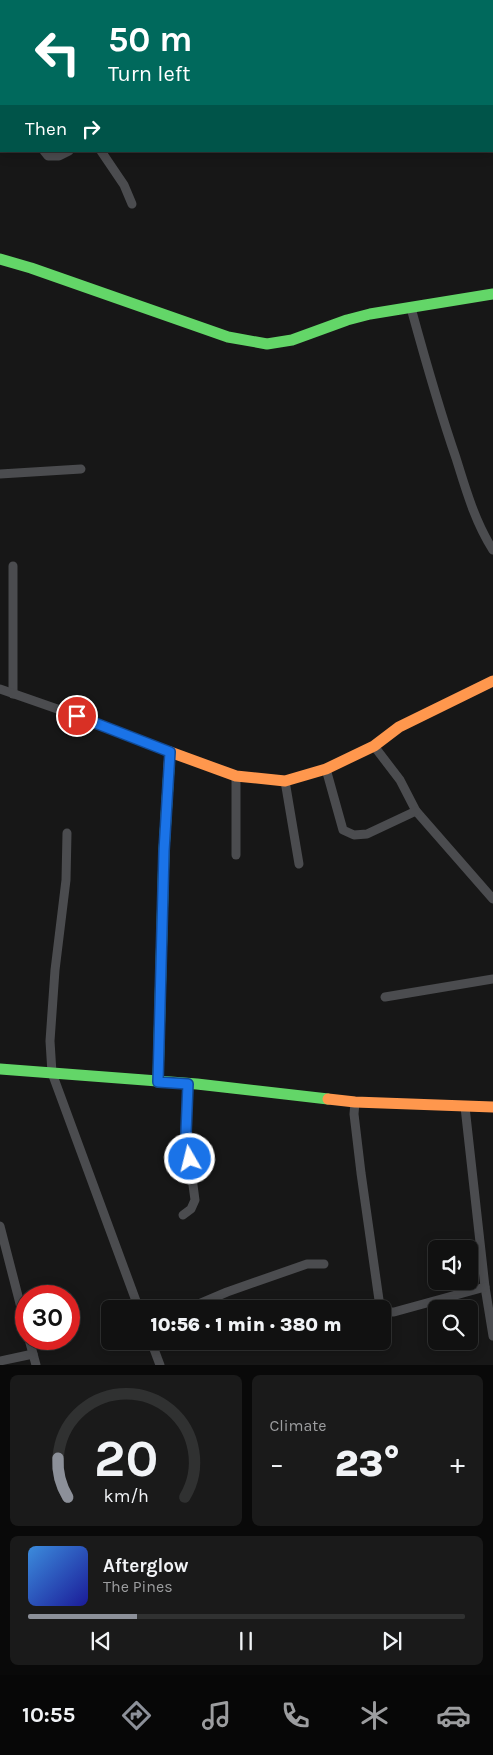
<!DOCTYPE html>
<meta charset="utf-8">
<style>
body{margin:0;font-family:Karla,sans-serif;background:#1a1a1a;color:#f1f3f6;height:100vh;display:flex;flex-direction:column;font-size:19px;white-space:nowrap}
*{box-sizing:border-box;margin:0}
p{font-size:16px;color:#9c9d9f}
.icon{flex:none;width:28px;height:28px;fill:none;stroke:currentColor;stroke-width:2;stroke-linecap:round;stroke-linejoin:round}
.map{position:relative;height:1365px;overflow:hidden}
.sheet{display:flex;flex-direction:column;gap:10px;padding:10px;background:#090909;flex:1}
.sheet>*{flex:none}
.banner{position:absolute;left:0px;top:0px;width:494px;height:152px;box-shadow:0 2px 12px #0003,0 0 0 1px #303131;background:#00695c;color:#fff;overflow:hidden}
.controls{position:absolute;left:428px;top:1240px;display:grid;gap:10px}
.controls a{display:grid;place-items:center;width:50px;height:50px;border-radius:8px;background:#111;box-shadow:0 2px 12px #0003,0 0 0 1px #303131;font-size:25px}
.speed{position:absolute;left:15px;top:1285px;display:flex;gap:10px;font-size:25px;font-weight:700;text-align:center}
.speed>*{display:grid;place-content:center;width:65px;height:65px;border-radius:50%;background:#111;box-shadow:0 2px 12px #0003,0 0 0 1px #303131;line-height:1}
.speed .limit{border:8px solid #d22;background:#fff;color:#111}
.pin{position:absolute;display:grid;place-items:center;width:42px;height:42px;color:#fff;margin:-21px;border:2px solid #fff;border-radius:50%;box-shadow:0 1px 5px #0007}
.me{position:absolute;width:55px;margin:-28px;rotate:352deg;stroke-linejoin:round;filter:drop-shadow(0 0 4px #0008)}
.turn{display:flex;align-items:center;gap:18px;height:105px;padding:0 25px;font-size:22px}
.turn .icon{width:65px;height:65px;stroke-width:2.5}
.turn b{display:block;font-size:35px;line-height:42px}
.then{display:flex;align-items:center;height:48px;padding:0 25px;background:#0003;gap:10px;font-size:19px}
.big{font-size:38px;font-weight:800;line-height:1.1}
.sheet .tile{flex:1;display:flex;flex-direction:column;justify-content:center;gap:8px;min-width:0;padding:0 18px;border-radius:8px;background:#1a1a1a}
.sheet .dial{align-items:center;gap:0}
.dial svg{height:130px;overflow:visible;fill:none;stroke:#303131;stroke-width:7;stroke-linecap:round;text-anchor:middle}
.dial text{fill:#f1f3f6;stroke:none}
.song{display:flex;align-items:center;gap:15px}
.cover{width:60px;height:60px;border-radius:8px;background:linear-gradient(135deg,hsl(210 70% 55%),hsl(240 70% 35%))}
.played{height:5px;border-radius:2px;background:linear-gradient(90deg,#8c9099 25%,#303131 25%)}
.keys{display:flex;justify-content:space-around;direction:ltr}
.heat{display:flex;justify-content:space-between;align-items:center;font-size:28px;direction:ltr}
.sheet .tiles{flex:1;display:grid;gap:10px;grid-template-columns:1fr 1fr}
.tile:last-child{grid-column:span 2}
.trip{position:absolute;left:101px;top:1300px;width:290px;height:50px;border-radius:8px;background:#111;box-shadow:0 2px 12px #0003,0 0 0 1px #303131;font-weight:800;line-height:50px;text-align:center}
.menu{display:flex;height:80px;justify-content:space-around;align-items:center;background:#070707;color:#9c9d9f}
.menu .icon{width:35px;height:35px}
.menu .selected{color:#8c9099}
.menu b{font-size:22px;color:#f1f3f6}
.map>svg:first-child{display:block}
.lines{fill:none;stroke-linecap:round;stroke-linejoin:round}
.street{stroke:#4b4c4f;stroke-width:9}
.fast{stroke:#63d668;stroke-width:11}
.slow{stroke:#ff974d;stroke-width:11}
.route-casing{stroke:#114b97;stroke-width:12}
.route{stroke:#1a73e8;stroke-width:9}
</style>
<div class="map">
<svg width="493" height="1365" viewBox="0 0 493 1365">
<rect width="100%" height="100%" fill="#171717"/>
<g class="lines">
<g class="street">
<polyline points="86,0 87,1"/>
<polyline points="47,1 50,0"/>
<polyline points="391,1 395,0"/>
<polyline points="0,20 1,19"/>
<polyline points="492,58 493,58"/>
<polyline points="44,151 48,156 59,156 69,151"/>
<polyline points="101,151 124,185 132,204"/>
<path d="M411,308C425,359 439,409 456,458C466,490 475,522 493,550"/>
<polyline points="0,474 81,469"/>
<polyline points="13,566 13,694"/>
<polyline points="0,689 86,719 170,752"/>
<polyline points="374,746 400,780 416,811 493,899"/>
<polyline points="326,769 343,830 354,835 367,834 416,811"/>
<polyline points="285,781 299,864"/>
<polyline points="67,833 66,880 55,970 50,1041 52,1073 139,1309"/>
<polyline points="236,855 236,776"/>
<polyline points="385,997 493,979"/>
<polyline points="355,1102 354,1114 361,1173 380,1307 382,1309"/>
<polyline points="465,1107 485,1287 493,1336"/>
<polyline points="183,1215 191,1209 195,1200 186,1133 188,1084"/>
<polyline points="0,1226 26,1327"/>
<polyline points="187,1309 227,1292 307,1264 324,1264"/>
<polyline points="382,1309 386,1312 394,1312 485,1287"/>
<polyline points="29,1339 36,1365"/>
<polyline points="151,1341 160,1365"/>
<polyline points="0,1361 33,1354"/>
</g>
<g class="fast">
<polyline points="0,259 31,268 228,337 267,344 292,340 347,320 370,314 493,294"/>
<polyline points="0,1069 197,1084 328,1099"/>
<polyline points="158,1082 164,851 169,768"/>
</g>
<g class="slow">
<polyline points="169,768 170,752 236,776 285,781 326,769 374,746 399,727 493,681"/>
<polyline points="328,1099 355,1102 493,1107"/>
</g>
</g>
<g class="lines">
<g class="route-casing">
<polyline id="route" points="77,716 170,752 164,851 158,1082 188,1084 186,1133 190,1159"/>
</g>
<use href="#route" class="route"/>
</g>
</svg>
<div class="controls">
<a><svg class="icon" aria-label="sound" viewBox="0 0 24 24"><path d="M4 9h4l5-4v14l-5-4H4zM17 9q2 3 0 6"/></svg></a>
<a><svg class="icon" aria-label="search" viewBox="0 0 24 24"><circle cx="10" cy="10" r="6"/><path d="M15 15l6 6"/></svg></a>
</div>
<div class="speed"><div class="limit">30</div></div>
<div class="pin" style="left:77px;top:716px;background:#d93025"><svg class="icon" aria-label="arrive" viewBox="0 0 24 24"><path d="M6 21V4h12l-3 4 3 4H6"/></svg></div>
<svg class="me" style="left:190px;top:1159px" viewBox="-20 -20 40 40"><circle r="17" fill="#1a73e8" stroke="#fff" stroke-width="3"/><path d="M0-11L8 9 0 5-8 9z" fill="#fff"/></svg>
<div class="trip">10:56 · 1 min · 380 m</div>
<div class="banner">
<div class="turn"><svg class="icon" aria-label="left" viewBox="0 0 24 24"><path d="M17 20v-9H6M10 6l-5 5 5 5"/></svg><div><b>50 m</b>Turn left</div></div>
<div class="then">Then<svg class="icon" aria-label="right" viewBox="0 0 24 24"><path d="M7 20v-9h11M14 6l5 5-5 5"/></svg></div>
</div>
</div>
<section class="sheet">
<div class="tiles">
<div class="tile dial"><svg viewBox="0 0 100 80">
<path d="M14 69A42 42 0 1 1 86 69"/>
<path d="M14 69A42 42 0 0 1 8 45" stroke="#8c9099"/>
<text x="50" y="56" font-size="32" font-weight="700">20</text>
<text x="50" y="72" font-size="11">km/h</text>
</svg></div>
<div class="tile"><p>Climate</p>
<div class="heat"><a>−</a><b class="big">23°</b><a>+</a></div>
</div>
<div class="tile">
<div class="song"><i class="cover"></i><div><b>Afterglow</b><p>The Pines</p></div></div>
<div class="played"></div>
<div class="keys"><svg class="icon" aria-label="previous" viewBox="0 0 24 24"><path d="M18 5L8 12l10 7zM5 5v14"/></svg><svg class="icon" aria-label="pause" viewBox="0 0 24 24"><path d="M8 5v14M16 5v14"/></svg><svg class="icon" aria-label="next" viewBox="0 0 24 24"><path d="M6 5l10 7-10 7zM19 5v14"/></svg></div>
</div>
</div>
</section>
<nav class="menu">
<b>10:55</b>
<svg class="icon selected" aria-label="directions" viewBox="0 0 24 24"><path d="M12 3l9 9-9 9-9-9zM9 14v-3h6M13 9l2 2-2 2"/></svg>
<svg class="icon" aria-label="music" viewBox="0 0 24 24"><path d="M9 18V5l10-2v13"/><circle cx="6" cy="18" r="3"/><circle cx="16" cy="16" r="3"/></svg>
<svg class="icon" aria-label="phone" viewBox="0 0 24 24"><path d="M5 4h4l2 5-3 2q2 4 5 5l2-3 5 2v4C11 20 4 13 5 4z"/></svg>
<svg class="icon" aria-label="climate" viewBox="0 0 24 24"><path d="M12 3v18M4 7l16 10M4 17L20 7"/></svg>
<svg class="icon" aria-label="car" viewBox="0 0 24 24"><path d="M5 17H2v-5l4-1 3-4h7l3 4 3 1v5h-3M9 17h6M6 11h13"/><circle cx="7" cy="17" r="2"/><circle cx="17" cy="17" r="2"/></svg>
</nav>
